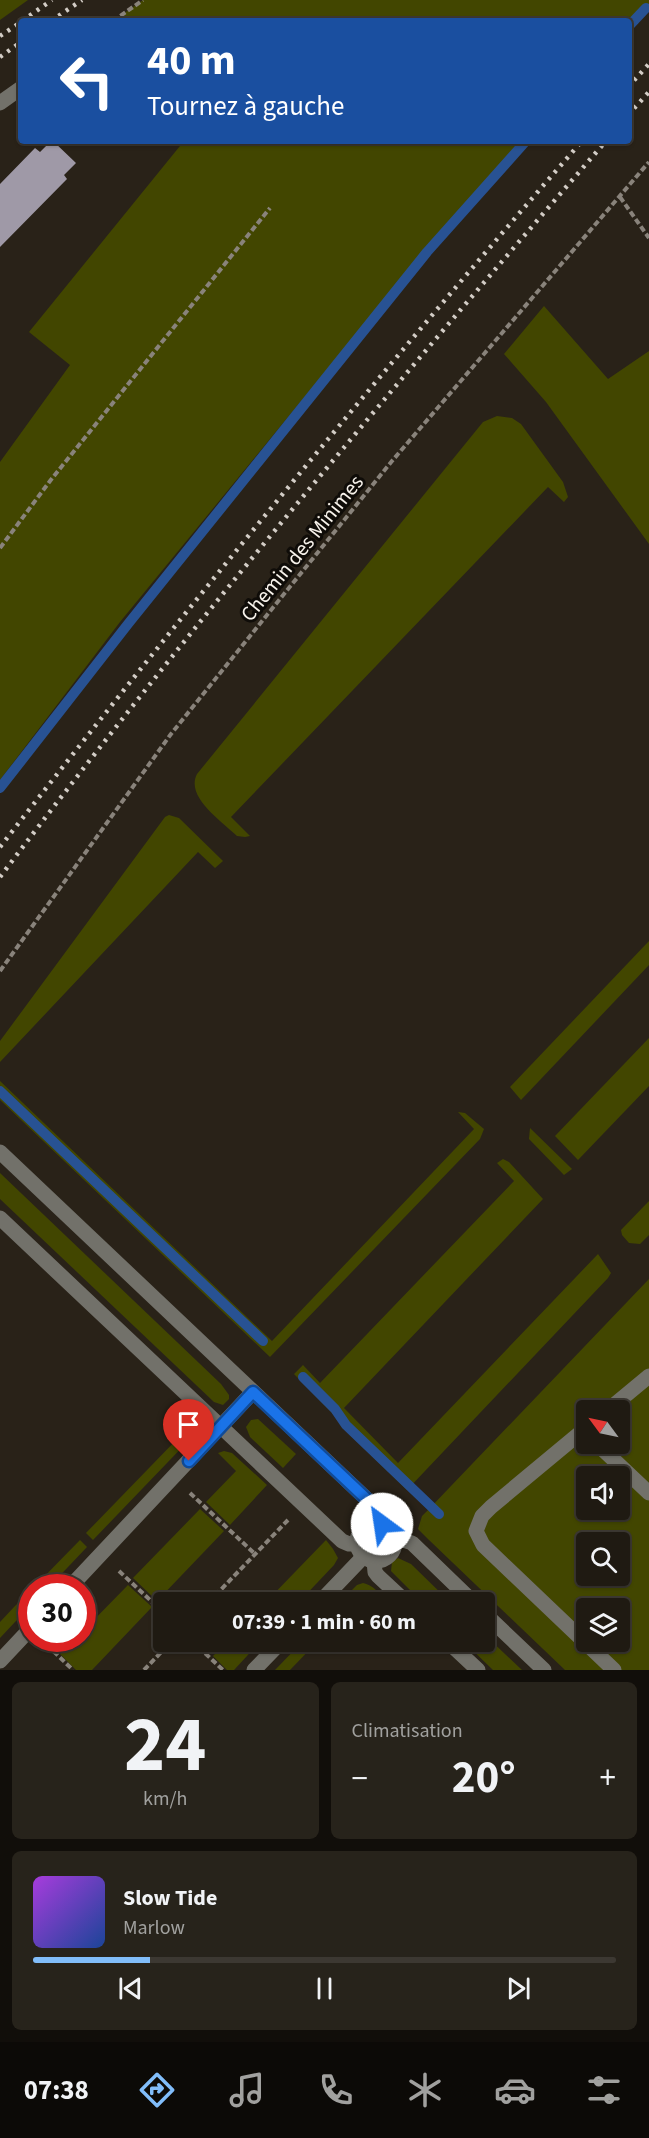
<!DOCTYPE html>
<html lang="fr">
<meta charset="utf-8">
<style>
body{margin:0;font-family:"Source Sans 3",sans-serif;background:#27231b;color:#f1f3f6;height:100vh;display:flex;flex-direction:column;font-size:22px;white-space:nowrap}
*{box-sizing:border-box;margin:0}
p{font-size:20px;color:#a1a19f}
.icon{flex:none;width:33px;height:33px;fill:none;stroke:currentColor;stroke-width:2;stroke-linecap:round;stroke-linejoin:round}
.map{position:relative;height:1670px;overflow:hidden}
.panel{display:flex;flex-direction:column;gap:12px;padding:12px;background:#110e0a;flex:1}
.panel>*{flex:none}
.guide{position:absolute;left:18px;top:18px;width:614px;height:126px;border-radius:6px;box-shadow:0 2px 4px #0004,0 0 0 2px #3c3832;background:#1a4fa0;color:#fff;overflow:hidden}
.needle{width:39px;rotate:303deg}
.controls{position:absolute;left:576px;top:1400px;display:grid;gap:12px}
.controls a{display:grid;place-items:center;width:54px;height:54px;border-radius:6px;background:#1f1a12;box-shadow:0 2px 4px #0004,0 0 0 2px #3c3832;font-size:30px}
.speed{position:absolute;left:18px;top:1574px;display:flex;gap:12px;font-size:30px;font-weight:700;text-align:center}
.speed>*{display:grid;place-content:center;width:78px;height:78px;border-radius:50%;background:#1f1a12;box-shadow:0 2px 4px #0004,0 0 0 2px #3c3832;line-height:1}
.speed .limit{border:9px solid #d22;background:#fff;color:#111}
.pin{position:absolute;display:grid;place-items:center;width:51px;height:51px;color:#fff;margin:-62px -26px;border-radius:50% 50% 50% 0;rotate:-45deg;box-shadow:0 0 6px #0007}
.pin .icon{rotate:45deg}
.me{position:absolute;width:66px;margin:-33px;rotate:329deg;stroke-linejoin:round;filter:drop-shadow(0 0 4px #0008)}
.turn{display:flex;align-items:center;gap:21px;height:126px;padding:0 30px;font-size:27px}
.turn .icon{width:78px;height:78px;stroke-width:2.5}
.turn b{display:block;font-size:42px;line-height:51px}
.big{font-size:45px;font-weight:700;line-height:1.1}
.panel .widget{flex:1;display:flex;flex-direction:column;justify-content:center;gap:9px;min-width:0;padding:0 21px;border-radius:9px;background:#27231b}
.panel .dial{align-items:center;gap:0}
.dial b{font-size:78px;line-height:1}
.song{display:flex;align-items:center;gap:18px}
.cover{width:72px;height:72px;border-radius:9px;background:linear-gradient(135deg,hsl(280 70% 55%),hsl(220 70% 35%))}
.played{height:6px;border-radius:3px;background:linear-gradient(90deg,#81bdfa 20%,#3c3832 20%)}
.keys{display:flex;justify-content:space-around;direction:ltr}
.heat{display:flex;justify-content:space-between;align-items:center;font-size:33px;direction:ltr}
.panel .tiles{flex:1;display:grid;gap:12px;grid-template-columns:1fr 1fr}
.widget:last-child{grid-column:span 2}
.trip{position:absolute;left:153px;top:1592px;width:342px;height:60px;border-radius:6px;background:#1f1a12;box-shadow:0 2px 4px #0004,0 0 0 2px #3c3832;font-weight:700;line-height:60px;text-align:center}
.tab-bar{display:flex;height:96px;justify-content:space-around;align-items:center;background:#0c0a07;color:#a1a19f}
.tab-bar .icon{width:42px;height:42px}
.tab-bar .selected{color:#81bdfa}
.tab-bar b{font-size:27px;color:#f1f3f6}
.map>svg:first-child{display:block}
.green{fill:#424600;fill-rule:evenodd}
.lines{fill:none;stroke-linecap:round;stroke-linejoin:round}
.stream{stroke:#285293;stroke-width:10}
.building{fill:#9f99a7}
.path{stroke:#89837b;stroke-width:4;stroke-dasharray:6 3;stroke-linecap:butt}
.minor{stroke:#72716a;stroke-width:15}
.rail{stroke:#d3cdc6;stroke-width:4.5;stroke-dasharray:3 6;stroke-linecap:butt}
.route-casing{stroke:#114b97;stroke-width:15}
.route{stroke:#1a73e8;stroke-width:10}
.labels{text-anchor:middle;stroke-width:6;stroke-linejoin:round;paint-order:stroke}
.street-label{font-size:21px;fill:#f7f2eb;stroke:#0f0c08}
</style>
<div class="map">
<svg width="649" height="1670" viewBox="0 0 649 1670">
<rect width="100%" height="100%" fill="#292218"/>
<g class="green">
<polygon points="0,0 28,0 0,20"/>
<polygon points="143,0 649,0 649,4 629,27 628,21 113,21"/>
<polygon points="184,141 526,141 379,306 120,622 0,780 0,462 70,365 29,332"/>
<polygon points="544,306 608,379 649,351 649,544 546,402 504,354"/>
<path d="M497,416L512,418L521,424L563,482L568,497L564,502L548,487L231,817L250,836L245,837L237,836C222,821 185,797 197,774L483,422Z"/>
<polygon points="169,815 179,818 223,861 215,868 198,852 0,1062 0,1041 165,817"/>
<polygon points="649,941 649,965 521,1100 510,1087"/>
<polygon points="649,1038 649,1086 578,1160 555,1136"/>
<polygon points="0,1081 272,1341 474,1129 458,1112 465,1113 484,1129 480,1139 270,1357 0,1100"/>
<polygon points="530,1128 572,1169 564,1175 529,1139"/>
<polygon points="503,1159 509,1162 543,1199 344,1408 398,1463 598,1254 611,1273 608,1278 407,1490 342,1427 334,1415 294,1374 303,1365 320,1383 514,1181 497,1163"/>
<polygon points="0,1173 221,1384 229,1395 229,1399 223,1405 214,1402 0,1199"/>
<polygon points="649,1201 649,1235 640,1244 629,1243 622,1235 621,1230"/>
<path d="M649,1279V1670H565L429,1540L418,1529L422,1516L429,1509ZM586,1410H620V1443H586ZM586,1476H620V1509H586ZM586,1542H620V1575H586ZM586,1608H620V1641H586Z"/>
<path d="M177,1410C188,1414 198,1425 192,1437L93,1540L86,1533L181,1435L164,1418Z"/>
<polygon points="258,1419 296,1454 283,1468 250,1437 246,1427 251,1420"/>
<polygon points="224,1451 232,1453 267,1485 230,1525 206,1502 236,1471 218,1453"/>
<polygon points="200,1509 224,1531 157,1601 133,1578"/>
<polygon points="80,1540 87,1547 49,1587 34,1587"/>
<polygon points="326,1540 333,1549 338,1558 334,1565 299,1602 266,1602"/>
<polygon points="398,1558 411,1564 450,1602 422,1602 391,1571 392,1562"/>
<path d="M363,1583C372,1585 382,1593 383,1602H374L364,1593L356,1602H340L357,1585Z"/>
<polygon points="128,1585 152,1607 92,1670 76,1670 60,1654 76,1638 82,1638 83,1631"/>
<polygon points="31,1589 31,1605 0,1638 0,1622"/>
<polygon points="485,1635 522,1670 493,1670 463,1641 484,1641"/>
<polygon points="228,1641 261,1641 234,1670 227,1670 213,1656"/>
<polygon points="303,1641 318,1641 290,1670 275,1670"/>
</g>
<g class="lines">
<g class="stream">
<polyline points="628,27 646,8"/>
<polyline points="0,788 128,624 427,252 526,141"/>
<polyline points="0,1091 263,1341"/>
<polyline points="303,1377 335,1409 346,1425 439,1514"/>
</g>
</g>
<polygon class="building" points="51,141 53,141 76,163 64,175 67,179 0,247 0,184 35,148 40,152"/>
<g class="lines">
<g class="path">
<polyline points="113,21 143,0"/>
<polyline points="620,197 649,238"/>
<polyline points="0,548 50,481 270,208"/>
<polyline points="0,971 171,734 267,615 392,461 649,162"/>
<polyline points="190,1493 255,1554"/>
<polyline points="119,1571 164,1613"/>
<polyline points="209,1602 288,1520"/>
<polyline points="192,1641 223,1670"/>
<polyline points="47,1645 73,1670"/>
<polyline points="144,1670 172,1641"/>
</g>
<g class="minor">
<polyline points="0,103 21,88"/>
<polyline points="0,1152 374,1506 381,1517 382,1524"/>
<polyline points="0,1218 342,1541 349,1544 358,1544"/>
<polyline points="608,1410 649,1376"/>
<polyline points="586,1428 491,1507 482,1516 476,1531 483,1545 614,1670"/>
<polyline points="596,1443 649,1493"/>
<circle cx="376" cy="1542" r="19"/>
<polyline points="394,1537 412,1543 473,1602"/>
<polyline points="374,1561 375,1572 378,1576 406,1602"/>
<polyline points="70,1587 253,1392"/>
<polyline points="320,1602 364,1556"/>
<polyline points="484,1613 544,1670"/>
<polyline points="447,1641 478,1670"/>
<polyline points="0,1661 32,1627"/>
<polyline points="254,1670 282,1641"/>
</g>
<g class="rail">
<polyline points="22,21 52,0"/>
<polyline points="51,21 82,0"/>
<polyline points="0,36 21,22"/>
<polyline points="0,57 21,42"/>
<polyline points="628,87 649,64"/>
<polyline points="628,115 649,92"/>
<path d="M0,847C188,606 381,371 582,141"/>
<path d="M0,877C192,623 398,381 606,141"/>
</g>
</g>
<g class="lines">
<g class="route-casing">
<polyline id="route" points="189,1461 253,1392 374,1506 381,1517 382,1524"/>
</g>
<use href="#route" class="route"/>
</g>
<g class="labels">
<g class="street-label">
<text transform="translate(302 548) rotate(-51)" y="7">Chemin des Minimes</text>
</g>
</g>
</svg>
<div class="controls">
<a><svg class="needle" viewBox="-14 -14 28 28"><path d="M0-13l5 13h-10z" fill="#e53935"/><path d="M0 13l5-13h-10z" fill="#a1a19f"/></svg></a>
<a><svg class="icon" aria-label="sound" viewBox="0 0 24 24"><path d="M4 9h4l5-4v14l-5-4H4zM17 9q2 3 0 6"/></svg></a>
<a><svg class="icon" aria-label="search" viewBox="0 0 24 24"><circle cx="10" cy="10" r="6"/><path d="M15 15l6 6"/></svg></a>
<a><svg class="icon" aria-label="layers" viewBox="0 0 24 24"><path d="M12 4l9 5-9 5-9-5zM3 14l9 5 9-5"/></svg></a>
</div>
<div class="speed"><div class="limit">30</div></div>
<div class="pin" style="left:189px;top:1461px;background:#d93025"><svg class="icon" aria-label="arrive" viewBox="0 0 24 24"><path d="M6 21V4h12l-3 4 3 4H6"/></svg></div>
<svg class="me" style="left:382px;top:1524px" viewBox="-20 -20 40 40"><circle r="19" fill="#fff"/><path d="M0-13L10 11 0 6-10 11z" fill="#1a73e8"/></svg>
<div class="trip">07:39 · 1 min · 60 m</div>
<div class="guide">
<div class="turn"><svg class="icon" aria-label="left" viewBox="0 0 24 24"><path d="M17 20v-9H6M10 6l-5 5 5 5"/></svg><div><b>40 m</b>Tournez à gauche</div></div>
</div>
</div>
<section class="panel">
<div class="tiles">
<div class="widget dial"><b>24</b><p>km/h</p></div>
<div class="widget"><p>Climatisation</p>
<div class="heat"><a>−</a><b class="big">20°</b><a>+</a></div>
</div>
<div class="widget">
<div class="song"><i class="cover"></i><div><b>Slow Tide</b><p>Marlow</p></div></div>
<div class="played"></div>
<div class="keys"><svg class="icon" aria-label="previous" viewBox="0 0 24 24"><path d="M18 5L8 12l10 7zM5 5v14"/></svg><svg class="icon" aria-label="pause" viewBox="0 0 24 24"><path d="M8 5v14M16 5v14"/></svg><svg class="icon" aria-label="next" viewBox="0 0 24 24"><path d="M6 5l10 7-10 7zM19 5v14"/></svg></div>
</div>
</div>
</section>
<nav class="tab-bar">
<b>07:38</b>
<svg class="icon selected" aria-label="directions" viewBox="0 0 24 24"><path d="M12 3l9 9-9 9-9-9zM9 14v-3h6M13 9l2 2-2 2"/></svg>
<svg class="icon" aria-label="music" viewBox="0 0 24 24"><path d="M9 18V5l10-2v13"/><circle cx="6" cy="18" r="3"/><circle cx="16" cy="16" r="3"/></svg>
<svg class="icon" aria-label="phone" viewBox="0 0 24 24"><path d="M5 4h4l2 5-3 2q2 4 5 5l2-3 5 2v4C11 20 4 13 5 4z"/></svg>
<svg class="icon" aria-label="climate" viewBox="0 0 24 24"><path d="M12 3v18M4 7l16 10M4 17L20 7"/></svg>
<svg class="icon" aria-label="car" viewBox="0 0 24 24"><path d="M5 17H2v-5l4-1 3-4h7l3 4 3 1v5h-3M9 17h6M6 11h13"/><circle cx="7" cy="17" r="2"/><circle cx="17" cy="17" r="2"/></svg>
<svg class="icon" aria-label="filters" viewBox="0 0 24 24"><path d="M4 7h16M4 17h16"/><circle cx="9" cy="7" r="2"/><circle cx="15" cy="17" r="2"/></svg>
</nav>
